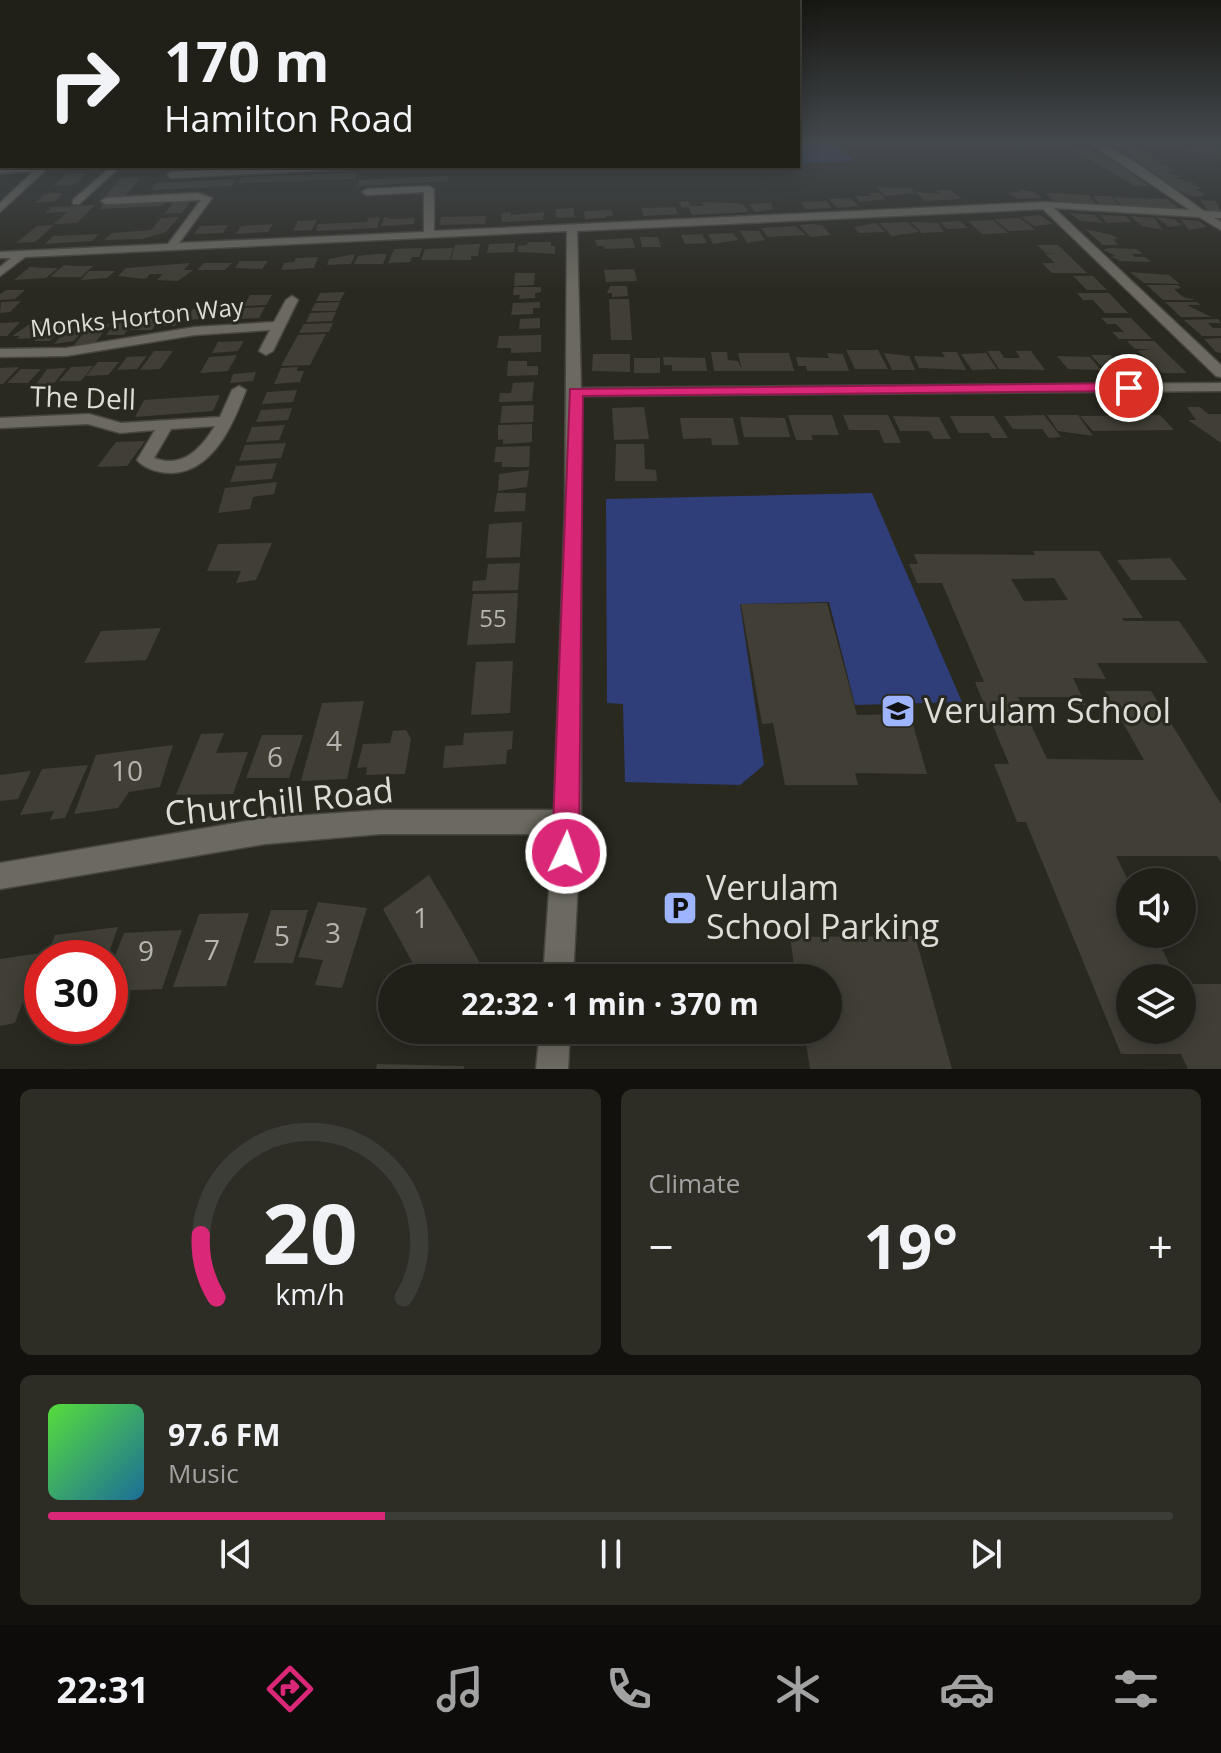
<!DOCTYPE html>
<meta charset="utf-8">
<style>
body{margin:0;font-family:"Open Sans",sans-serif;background:#2d2c25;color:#f1f3f6;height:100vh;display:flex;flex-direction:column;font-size:30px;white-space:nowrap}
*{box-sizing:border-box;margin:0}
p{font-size:26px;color:#a2a2a2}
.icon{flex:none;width:44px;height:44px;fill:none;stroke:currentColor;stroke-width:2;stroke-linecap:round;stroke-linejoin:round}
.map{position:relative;height:1069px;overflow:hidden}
.side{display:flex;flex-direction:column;gap:20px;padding:20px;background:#12110d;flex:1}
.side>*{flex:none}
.top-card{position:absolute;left:0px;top:0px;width:800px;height:168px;box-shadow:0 4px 20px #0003,0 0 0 2px #3d3d37;background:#201f18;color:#f1f3f6;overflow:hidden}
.tools{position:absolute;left:1116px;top:868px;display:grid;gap:16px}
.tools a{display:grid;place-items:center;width:80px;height:80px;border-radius:50%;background:#201f18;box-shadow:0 4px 20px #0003,0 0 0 2px #3d3d37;font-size:40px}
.speed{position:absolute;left:24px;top:940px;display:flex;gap:16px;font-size:40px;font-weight:700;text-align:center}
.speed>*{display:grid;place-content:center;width:104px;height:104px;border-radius:50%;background:#201f18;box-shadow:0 4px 20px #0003,0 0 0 2px #3d3d37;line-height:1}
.speed .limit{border:12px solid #d22;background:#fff;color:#111}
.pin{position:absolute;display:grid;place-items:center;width:68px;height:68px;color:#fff;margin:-34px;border:4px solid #fff;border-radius:50%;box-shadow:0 2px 8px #0007}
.me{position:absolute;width:88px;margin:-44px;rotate:3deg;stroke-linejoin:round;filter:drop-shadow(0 0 6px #0008)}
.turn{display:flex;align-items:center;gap:28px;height:168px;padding:0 32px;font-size:36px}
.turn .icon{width:104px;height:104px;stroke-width:2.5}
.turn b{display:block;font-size:56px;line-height:68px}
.big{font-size:60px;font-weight:700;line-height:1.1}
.side .tile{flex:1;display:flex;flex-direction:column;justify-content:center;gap:12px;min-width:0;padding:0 28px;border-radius:12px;background:#2d2c25}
.side .dial{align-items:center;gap:0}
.dial svg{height:208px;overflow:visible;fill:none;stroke:#3d3d37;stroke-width:7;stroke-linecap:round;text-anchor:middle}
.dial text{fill:#f1f3f6;stroke:none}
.song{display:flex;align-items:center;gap:24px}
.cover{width:96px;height:96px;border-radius:12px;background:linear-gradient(135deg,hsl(110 70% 55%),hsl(200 70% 35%))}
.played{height:8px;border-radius:4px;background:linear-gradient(90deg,#db2777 30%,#3d3d37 30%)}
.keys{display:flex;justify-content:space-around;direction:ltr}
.heat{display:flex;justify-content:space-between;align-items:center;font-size:44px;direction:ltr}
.side .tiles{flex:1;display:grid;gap:20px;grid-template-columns:1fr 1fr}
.tile:last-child{grid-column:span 2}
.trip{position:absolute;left:378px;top:964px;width:464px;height:80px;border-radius:40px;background:#201f18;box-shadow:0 4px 20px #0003,0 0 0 2px #3d3d37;font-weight:700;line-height:80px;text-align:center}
.dock{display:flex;height:128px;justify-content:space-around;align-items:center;background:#0d0c0a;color:#a2a2a2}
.dock .icon{width:56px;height:56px}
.dock .current{color:#db2777}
.dock b{font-size:36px;color:#f1f3f6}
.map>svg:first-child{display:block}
.green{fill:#2f3d78}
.building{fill:#403e35;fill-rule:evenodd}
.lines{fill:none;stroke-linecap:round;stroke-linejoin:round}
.street-casing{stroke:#48463f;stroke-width:3}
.secondary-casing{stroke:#48463f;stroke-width:3}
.street{fill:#6c6a60;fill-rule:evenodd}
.secondary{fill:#6c6a60;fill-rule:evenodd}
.route{fill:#db2777;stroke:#8e194d;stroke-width:2}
.labels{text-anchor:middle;stroke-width:6;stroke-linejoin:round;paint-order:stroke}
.far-street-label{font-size:24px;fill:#dddcd6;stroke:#2a2920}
.number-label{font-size:24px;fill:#b6b4ae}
.street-label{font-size:28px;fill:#dddcd6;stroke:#2a2920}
.near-number-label{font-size:28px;fill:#b6b4ae}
.near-poi-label{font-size:34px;fill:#dddcd6;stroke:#2a2920;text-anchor:start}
.near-street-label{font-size:34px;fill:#dddcd6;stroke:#2a2920}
</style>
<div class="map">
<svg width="1221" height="1069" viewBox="0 0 1221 1069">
<rect width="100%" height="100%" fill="#2a2920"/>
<g class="green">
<polygon points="798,142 833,142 854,161 801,163 798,159"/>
<polygon points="872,493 962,702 855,705 829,602 740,604 764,765 740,785 625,782 623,704 607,703 606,499"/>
</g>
<g class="building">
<polygon points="1108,142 1126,142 1152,155 1154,158 1146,158 1157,160 1163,164 1154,164 1157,165 1165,165 1175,172 1167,172 1183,177 1175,177 1178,179 1196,183 1193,183 1201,189 1196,189 1205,195 1192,197 1177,189 1131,156 1135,156"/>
<polygon points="1068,147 1085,147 1097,154 1090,155 1093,156 1105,156 1149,186 1135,186"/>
<polygon points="1182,147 1221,147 1221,154 1195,154"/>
<polygon points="357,173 355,179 238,183 242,177"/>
<polygon points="67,174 86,174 74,185 53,186"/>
<polygon points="448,176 448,181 358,186 359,180"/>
<polygon points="141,177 125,196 104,197 121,178"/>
<polygon points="235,179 231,186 151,190 157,183"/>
<polygon points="877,187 910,188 915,193 885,196"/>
<polygon points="1017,189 1034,192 1043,198 1018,199 1009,193 1021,192"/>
<polygon points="936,190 950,190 962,199 925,201 916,192 940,194"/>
<polygon points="63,193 55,201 35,203 45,194"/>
<polygon points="869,193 880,193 885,199 860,202 855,196 871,196"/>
<polygon points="1045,193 1089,195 1096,204 1054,201"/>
<polygon points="1092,196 1110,196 1119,205 1100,204"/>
<polygon points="1113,197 1168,199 1178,208 1122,206"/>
<polygon points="850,198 859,206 837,208 829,199"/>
<polygon points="192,199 182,213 164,214 175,200"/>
<polygon points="1200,200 1216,201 1221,211 1207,210"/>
<polygon points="688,201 691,206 704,206 701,202 736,203 744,205 748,212 692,215 688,207 682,208 679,202"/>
<polygon points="826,201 832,208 806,209 800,202"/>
<polygon points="166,202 162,206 99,209 104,204"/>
<polygon points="771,203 773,209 755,212 749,204"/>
<polygon points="95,205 77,223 54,224 67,212 45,213 52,207"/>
<polygon points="675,207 678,214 644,216 641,208"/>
<polygon points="574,208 574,217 556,218 556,209"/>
<polygon points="612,210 613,216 606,216 606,218 585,219 584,211"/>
<polygon points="511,212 511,215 544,212 543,220 502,222 501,213"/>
<polygon points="1069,213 1095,215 1103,223 1081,221"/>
<polygon points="1040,215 1053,224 1034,226 1021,217"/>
<polygon points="1100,215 1126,216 1132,222 1107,223"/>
<polygon points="486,216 485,224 439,225 441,217"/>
<polygon points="1130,216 1154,218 1163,230 1142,226"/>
<polygon points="179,217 166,232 142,239 104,240 112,233 151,230 161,218"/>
<polygon points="380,217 377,228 316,231 318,224 367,222 368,218"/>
<polygon points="384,217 392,219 415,218 414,224 381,226"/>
<polygon points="1156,217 1174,219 1182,225 1169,227"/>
<polygon points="1020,218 1035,230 1009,231 994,219"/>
<polygon points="1180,219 1199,221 1207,227 1189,230"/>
<polygon points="317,220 312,230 293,231 298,221"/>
<polygon points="993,220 1008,233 982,234 968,221"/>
<polygon points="960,221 968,228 947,229 940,222"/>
<polygon points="907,222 919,232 892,236 879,223"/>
<polygon points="911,222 938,223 944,232 922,233"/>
<polygon points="876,223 885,232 859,233 854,227"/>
<polygon points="273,224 268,232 236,234 241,226"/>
<polygon points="811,224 822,225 831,235 811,237 799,225"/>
<polygon points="54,225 35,242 16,243 37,226"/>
<polygon points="228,225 223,233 194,234 200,226"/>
<polygon points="795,226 806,235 768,237 761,228"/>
<polygon points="1085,229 1112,235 1118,239 1113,239 1118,245 1103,245"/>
<polygon points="740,231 759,231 765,240 747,243"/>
<polygon points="733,233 738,240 713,244 708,234"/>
<polygon points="99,234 92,241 45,244 53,236"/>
<polygon points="702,234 707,243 685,244 681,235"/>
<polygon points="640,237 658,237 661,247 642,247"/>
<polygon points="632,238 635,248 605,249 604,246 597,246 595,240"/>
<polygon points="528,242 551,242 551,246 555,246 555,254 518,252 518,246 527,245"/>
<polygon points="515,243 514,252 487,253 489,244"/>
<polygon points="480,244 478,256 471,256 471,260 451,260 455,245"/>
<polygon points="1037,245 1058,245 1087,273 1052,273 1042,263 1055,263 1045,254 1057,253 1046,253"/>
<polygon points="422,248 419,257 412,257 410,262 388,263 394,249"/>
<polygon points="453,248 450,260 421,260 425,249"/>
<polygon points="1109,248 1137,249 1143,254 1132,254 1135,257 1145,257 1151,262 1117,261 1120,260 1110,257 1116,256 1103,250"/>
<polygon points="355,254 351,264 327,265 329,259"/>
<polygon points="377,254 387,254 383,264 354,264 358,256"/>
<polygon points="318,257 314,268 281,270 284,263 294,262 296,258"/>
<polygon points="240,261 268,261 262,269 235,268"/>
<polygon points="190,263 184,270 193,270 178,281 157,280 163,274 150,274 146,279 118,276 126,268"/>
<polygon points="204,263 232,263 225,270 197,270"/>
<polygon points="64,265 77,266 93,266 81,277 50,277"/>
<polygon points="30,267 43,268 58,268 46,278 14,280"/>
<polygon points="634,269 637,281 606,282 604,270"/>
<polygon points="89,271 115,271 107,278 81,280"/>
<polygon points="1130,272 1169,275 1180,284 1144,283"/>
<polygon points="515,273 535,273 534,285 514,286"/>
<polygon points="1073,276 1093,276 1107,290 1087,290"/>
<polygon points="1147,285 1178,285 1181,288 1174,289 1183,297 1195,300 1163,300"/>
<polygon points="610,286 627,286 628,296 612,297 612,293 607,293"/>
<polygon points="514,287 541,287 541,292 535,293 535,298 519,299 520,295 513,295"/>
<polygon points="6,290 25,290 15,299 0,300 0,294"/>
<polygon points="345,292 340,301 316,301 320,293"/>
<polygon points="1077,293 1109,293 1128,313 1105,313 1093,300 1083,300"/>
<polygon points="250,295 272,295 266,305 244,306"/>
<polygon points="609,299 629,299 632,340 611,340"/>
<polygon points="21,301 10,312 0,313 1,302"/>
<polygon points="340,302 336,311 311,311 315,303"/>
<polygon points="540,302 540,308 533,308 533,314 511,315 513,303"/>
<polygon points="1165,302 1197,302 1201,305 1187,305 1211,317 1181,317"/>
<polygon points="265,307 259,318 236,319 242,308"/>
<polygon points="210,308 203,319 185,320 193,309"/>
<polygon points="336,312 332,321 306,322 310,313"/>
<polygon points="164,315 183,315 175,326 156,326"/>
<polygon points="160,318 152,330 130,330 140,319"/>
<polygon points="540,318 540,328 519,329 520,319"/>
<polygon points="1101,318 1131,318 1152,339 1119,339 1112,332 1124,332 1116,324 1107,324"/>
<polygon points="1218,319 1221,323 1208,323 1213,328 1221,328 1221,336 1202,336 1184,320"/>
<polygon points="50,321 33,338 16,339 20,336 12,336 33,322"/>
<polygon points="69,321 50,341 34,341 53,322"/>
<polygon points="20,322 7,336 0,336 0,323"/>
<polygon points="134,322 124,335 106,335 116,323"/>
<polygon points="333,323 329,332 299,333 304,324"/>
<polygon points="104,324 110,324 94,344 74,345 88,328 101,327"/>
<polygon points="68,328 86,328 74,341 54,344"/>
<polygon points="326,334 310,365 281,366 298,335"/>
<polygon points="541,335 541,352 511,353 511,348 497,348 499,336"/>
<polygon points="1221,338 1221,353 1216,352 1204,339"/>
<polygon points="244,341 238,351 212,353 218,342"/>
<polygon points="1127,341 1154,341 1187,373 1162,373 1138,351 1151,349 1135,349"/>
<polygon points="846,350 878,350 888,369 855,369"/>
<polygon points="154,351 173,351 160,369 140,370"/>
<polygon points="987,351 1000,351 1004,358 1020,358 1016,351 1031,351 1045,370 999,369"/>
<polygon points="711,352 727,352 728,360 738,361 742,370 738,353 789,353 794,371 714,371"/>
<polygon points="942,352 957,352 966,370 919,368 914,356 945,357"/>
<polygon points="827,353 843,354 849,371 807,371 806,366 798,366 796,357 829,358"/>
<polygon points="884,353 909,356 915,370 892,370"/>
<polygon points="986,353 997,369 972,370 961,354"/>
<polygon points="593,354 630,354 630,372 592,371"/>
<polygon points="237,355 228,371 200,373 209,357"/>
<polygon points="1091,355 1110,355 1124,368 1104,369"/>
<polygon points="147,356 137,369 117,370 127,357"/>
<polygon points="1057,356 1090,357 1101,370 1068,369"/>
<polygon points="663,357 705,358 707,371 672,371 672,365 664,365"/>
<rect x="634" y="358" width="26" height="15"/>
<polygon points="508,361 527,361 527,366 538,366 538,375 507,376"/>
<polygon points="98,362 119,362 108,375 86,376"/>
<polygon points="93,366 81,381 59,381 71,367"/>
<polygon points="19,367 3,384 0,384 0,368"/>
<polygon points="298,367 297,371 304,371 300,382 274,384 281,368"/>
<polygon points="66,368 55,382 45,387 34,387 47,369"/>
<polygon points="21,369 41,369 28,383 7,383"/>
<polygon points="256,372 253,381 230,383 233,374"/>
<polygon points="534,382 532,401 499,402 500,393 511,393 513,383"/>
<polygon points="297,390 293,402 262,404 267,392"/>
<polygon points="220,395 213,411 135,417 144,400"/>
<polygon points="534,405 533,422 500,423 502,406"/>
<polygon points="644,407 649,439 614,440 612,408"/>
<polygon points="1187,407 1200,407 1208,414 1221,414 1221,443 1188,420 1196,420"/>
<polygon points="292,408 288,420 256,422 261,410"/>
<polygon points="788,415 832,415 839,435 811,435 813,440 796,440"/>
<polygon points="843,415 888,415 901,443 884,443 879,430 849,430"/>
<polygon points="1044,415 1061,437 1049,438 1042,429 1013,429 1004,416"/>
<polygon points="1047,415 1078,415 1093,436 1058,431"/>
<polygon points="1160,415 1174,430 1093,431 1080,416"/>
<polygon points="893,416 939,417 951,439 934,439 929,431 900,431"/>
<polygon points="950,416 994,416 1008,438 992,438 989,433 959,433"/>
<polygon points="740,417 785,418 790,437 744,437"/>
<polygon points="680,418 733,418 739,445 712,445 711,438 683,439"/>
<polygon points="532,424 532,442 503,444 503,439 498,440 498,425"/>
<polygon points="285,425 279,440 246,442 252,427"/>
<polygon points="145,441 127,466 97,467 116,442"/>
<polygon points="286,443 281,458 239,461 245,445"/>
<polygon points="616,444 644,444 645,469 656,470 657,481 615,481"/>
<polygon points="530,446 529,467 502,467 502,462 494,462 496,447"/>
<polygon points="277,463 272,479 230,482 236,466"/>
<polygon points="529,470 527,487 498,491 499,474"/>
<polygon points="277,482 274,494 253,497 250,509 218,513 225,488"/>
<polygon points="497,493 526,493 525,511 494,512"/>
<polygon points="522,522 520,557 486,558 489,524"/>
<polygon points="272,543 256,580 236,583 241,571 207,571 218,544"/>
<path d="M1033,551H1099L1143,618H1122L1124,621H1179L1208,663H1097L1106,679L1073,678L1086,705H1071L1067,697H1018L1047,759L1144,760L1105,691H1151L1221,804V862L1217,856H1116L1130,884V934H1155L1176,978H1130V1030H1182V984H1221V1069H1188L1181,1054H1121L1026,822H1017L994,764H1009L975,682H984L942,583H917L909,564H918L914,554L1035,555ZM1054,578L1068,600L1024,601L1011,579Z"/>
<polygon points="1170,558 1187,580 1131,580 1117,560"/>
<polygon points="520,563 518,590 472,591 473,581 486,580 488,564"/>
<polygon points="518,593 515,643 467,645 473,594"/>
<polygon points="827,603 857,715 910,714 927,774 855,773 858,785 785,785 773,723 762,724 741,604"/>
<polygon points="161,628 146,660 84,663 101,631"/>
<polygon points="513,661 510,713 471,715 476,662"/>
<polygon points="364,701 347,779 301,781 322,703"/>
<polygon points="406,730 411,739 405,774 366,775 367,767 357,768 363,744 390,743 393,731"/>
<polygon points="513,731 512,749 507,750 506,764 443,768 445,746 463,745 464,733"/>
<polygon points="224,733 216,753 248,752 233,794 176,795 201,734"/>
<polygon points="262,735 303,735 289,778 246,778"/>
<polygon points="173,745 160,787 129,792 118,808 74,814 96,755"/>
<polygon points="88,765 65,818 50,820 54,811 20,815 42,769"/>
<polygon points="31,771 18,799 0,801 0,775"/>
<polygon points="429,875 460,927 488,978 421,978 383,909"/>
<polygon points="318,902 367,908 342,988 315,985 323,960 298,957"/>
<polygon points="271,910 308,910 293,963 254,963"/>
<polygon points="249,913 226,986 173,987 199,914"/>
<polygon points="118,927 107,958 46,958 55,935"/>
<polygon points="182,930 162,989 110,991 110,969 124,933"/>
<polygon points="915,936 952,1069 810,1069 804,1030 828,1030 828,978 796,978 790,937"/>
<polygon points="41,953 15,1023 0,1026 0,959"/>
<polygon points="42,969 42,1004 27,1006"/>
<polygon points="377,1064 464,1066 464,1069 376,1069"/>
</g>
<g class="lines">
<g class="street-casing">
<g id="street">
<path d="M1088,142C1115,142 1179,194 1204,211L1221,212V218H1214L1221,222V230L1199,217L1054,208L1221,365V377L1216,376L1043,209L577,231L581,388L1221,383V391L581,396V822L573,978H543L553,834H381L265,844L0,889V863L265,818L381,810H554L565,509L567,231L25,257L0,276V267L11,258H0V252L168,244L201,200L106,204L101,201L106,198L197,193L212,198L179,243L424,232V192L367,195L362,192L367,189L429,186L434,189V231L1045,202L1190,210Z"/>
<polygon points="46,166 43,171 0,173 0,167"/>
<polygon points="112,166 121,166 79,204 73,204 73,200"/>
<polygon points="296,166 352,166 348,169 171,178 167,175 171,172"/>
<polygon points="292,296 298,300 273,351 266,355 259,351 270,330 195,335 66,356 0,357 0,349 66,348 195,327 274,322 286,300"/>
<path d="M239,386L246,390C234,422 214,472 171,473C159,473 145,469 137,460L155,430L120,433L88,424L0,428V418L89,414L121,423L220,417L232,390ZM215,426C201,449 182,469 154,458L171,429Z"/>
<polygon points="540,1030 570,1030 568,1069 536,1069"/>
</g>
</g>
<g class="secondary-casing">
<polygon id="secondary" points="39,166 50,166 0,212 0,203"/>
</g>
<use href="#street" class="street"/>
<use href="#secondary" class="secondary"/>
</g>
<linearGradient id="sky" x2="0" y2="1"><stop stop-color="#171712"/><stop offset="0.49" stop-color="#44494e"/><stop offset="1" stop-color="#44494e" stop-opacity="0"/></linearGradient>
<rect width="1221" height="292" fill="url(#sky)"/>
<polygon class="route" points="1129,383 1136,388 1134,391 583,396 579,853 575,863 566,867 556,863 552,853 570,389"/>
<defs>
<g id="school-square" transform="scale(1.8)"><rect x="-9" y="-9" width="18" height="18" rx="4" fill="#9eb4fd" stroke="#2a2920"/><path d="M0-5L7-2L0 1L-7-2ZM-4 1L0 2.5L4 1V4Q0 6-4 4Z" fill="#111"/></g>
<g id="parking-square" transform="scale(1.8)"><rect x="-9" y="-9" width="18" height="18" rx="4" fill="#9eb4fd" stroke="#2a2920"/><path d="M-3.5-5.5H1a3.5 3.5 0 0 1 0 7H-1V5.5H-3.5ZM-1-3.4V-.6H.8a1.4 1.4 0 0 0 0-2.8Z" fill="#111"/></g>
</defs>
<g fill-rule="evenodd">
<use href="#school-square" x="898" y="711"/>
<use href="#parking-square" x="680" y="908"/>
</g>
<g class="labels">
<g class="far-street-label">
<text transform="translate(137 318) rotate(-6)" y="8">Monks Horton Way</text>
</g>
<g class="number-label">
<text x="493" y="627">55</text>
</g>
<g class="street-label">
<text transform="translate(83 398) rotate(2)" y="10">The Dell</text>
</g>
<g class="near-number-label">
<text x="334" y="751">4</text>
<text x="275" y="767">6</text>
<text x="127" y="781">10</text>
<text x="421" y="928">1</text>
<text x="333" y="943">3</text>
<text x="282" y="946">5</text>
<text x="212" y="960">7</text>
<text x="146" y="961">9</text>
</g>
<g class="near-poi-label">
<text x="924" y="723">Verulam School</text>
<text x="706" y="900">Verulam<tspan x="706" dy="39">School Parking</tspan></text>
</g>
<g class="near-street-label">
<text transform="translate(279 802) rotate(-6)" y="12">Churchill Road</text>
</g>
</g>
</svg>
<div class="tools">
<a><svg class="icon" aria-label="sound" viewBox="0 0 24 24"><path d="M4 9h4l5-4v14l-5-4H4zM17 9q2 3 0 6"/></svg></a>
<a><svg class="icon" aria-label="layers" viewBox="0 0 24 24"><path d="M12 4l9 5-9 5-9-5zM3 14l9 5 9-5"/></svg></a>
</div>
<div class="speed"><div class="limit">30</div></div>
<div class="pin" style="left:1129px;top:388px;background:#d93025"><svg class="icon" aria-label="arrive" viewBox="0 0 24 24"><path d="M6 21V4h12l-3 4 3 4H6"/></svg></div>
<svg class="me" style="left:566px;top:853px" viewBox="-20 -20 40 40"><circle r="17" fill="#db2777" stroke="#fff" stroke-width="3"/><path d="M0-11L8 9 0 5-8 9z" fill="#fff"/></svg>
<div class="trip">22:32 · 1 min · 370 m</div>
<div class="top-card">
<div class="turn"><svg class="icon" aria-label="right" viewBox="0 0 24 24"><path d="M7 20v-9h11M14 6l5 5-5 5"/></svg><div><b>170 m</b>Hamilton Road</div></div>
</div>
</div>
<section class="side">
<div class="tiles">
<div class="tile dial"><svg viewBox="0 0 100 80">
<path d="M14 69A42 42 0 1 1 86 69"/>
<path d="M14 69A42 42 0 0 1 8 45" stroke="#db2777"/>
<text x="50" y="56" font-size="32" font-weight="700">20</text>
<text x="50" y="72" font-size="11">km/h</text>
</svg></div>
<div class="tile"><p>Climate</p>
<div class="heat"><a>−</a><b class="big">19°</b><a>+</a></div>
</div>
<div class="tile">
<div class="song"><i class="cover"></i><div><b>97.6 FM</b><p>Music</p></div></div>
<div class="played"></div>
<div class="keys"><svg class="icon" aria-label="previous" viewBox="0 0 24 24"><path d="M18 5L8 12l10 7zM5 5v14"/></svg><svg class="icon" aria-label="pause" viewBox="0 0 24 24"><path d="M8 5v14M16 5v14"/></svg><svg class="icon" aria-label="next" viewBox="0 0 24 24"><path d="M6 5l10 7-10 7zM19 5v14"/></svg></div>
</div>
</div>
</section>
<nav class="dock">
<b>22:31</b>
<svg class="icon current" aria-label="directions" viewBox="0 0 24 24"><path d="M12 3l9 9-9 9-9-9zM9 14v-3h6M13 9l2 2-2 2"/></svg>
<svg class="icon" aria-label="music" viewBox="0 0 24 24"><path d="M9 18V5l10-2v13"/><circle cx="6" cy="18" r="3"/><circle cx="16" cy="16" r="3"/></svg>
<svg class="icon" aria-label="phone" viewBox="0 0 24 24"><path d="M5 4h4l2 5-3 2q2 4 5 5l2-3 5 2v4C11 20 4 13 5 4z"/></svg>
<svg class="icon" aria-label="climate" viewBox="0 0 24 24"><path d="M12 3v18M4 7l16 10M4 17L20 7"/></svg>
<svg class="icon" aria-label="car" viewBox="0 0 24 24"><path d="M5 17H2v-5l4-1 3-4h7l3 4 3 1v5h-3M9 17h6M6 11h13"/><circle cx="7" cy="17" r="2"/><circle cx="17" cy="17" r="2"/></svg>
<svg class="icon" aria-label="filters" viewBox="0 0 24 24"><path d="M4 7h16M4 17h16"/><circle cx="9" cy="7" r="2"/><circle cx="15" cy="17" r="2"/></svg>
</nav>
